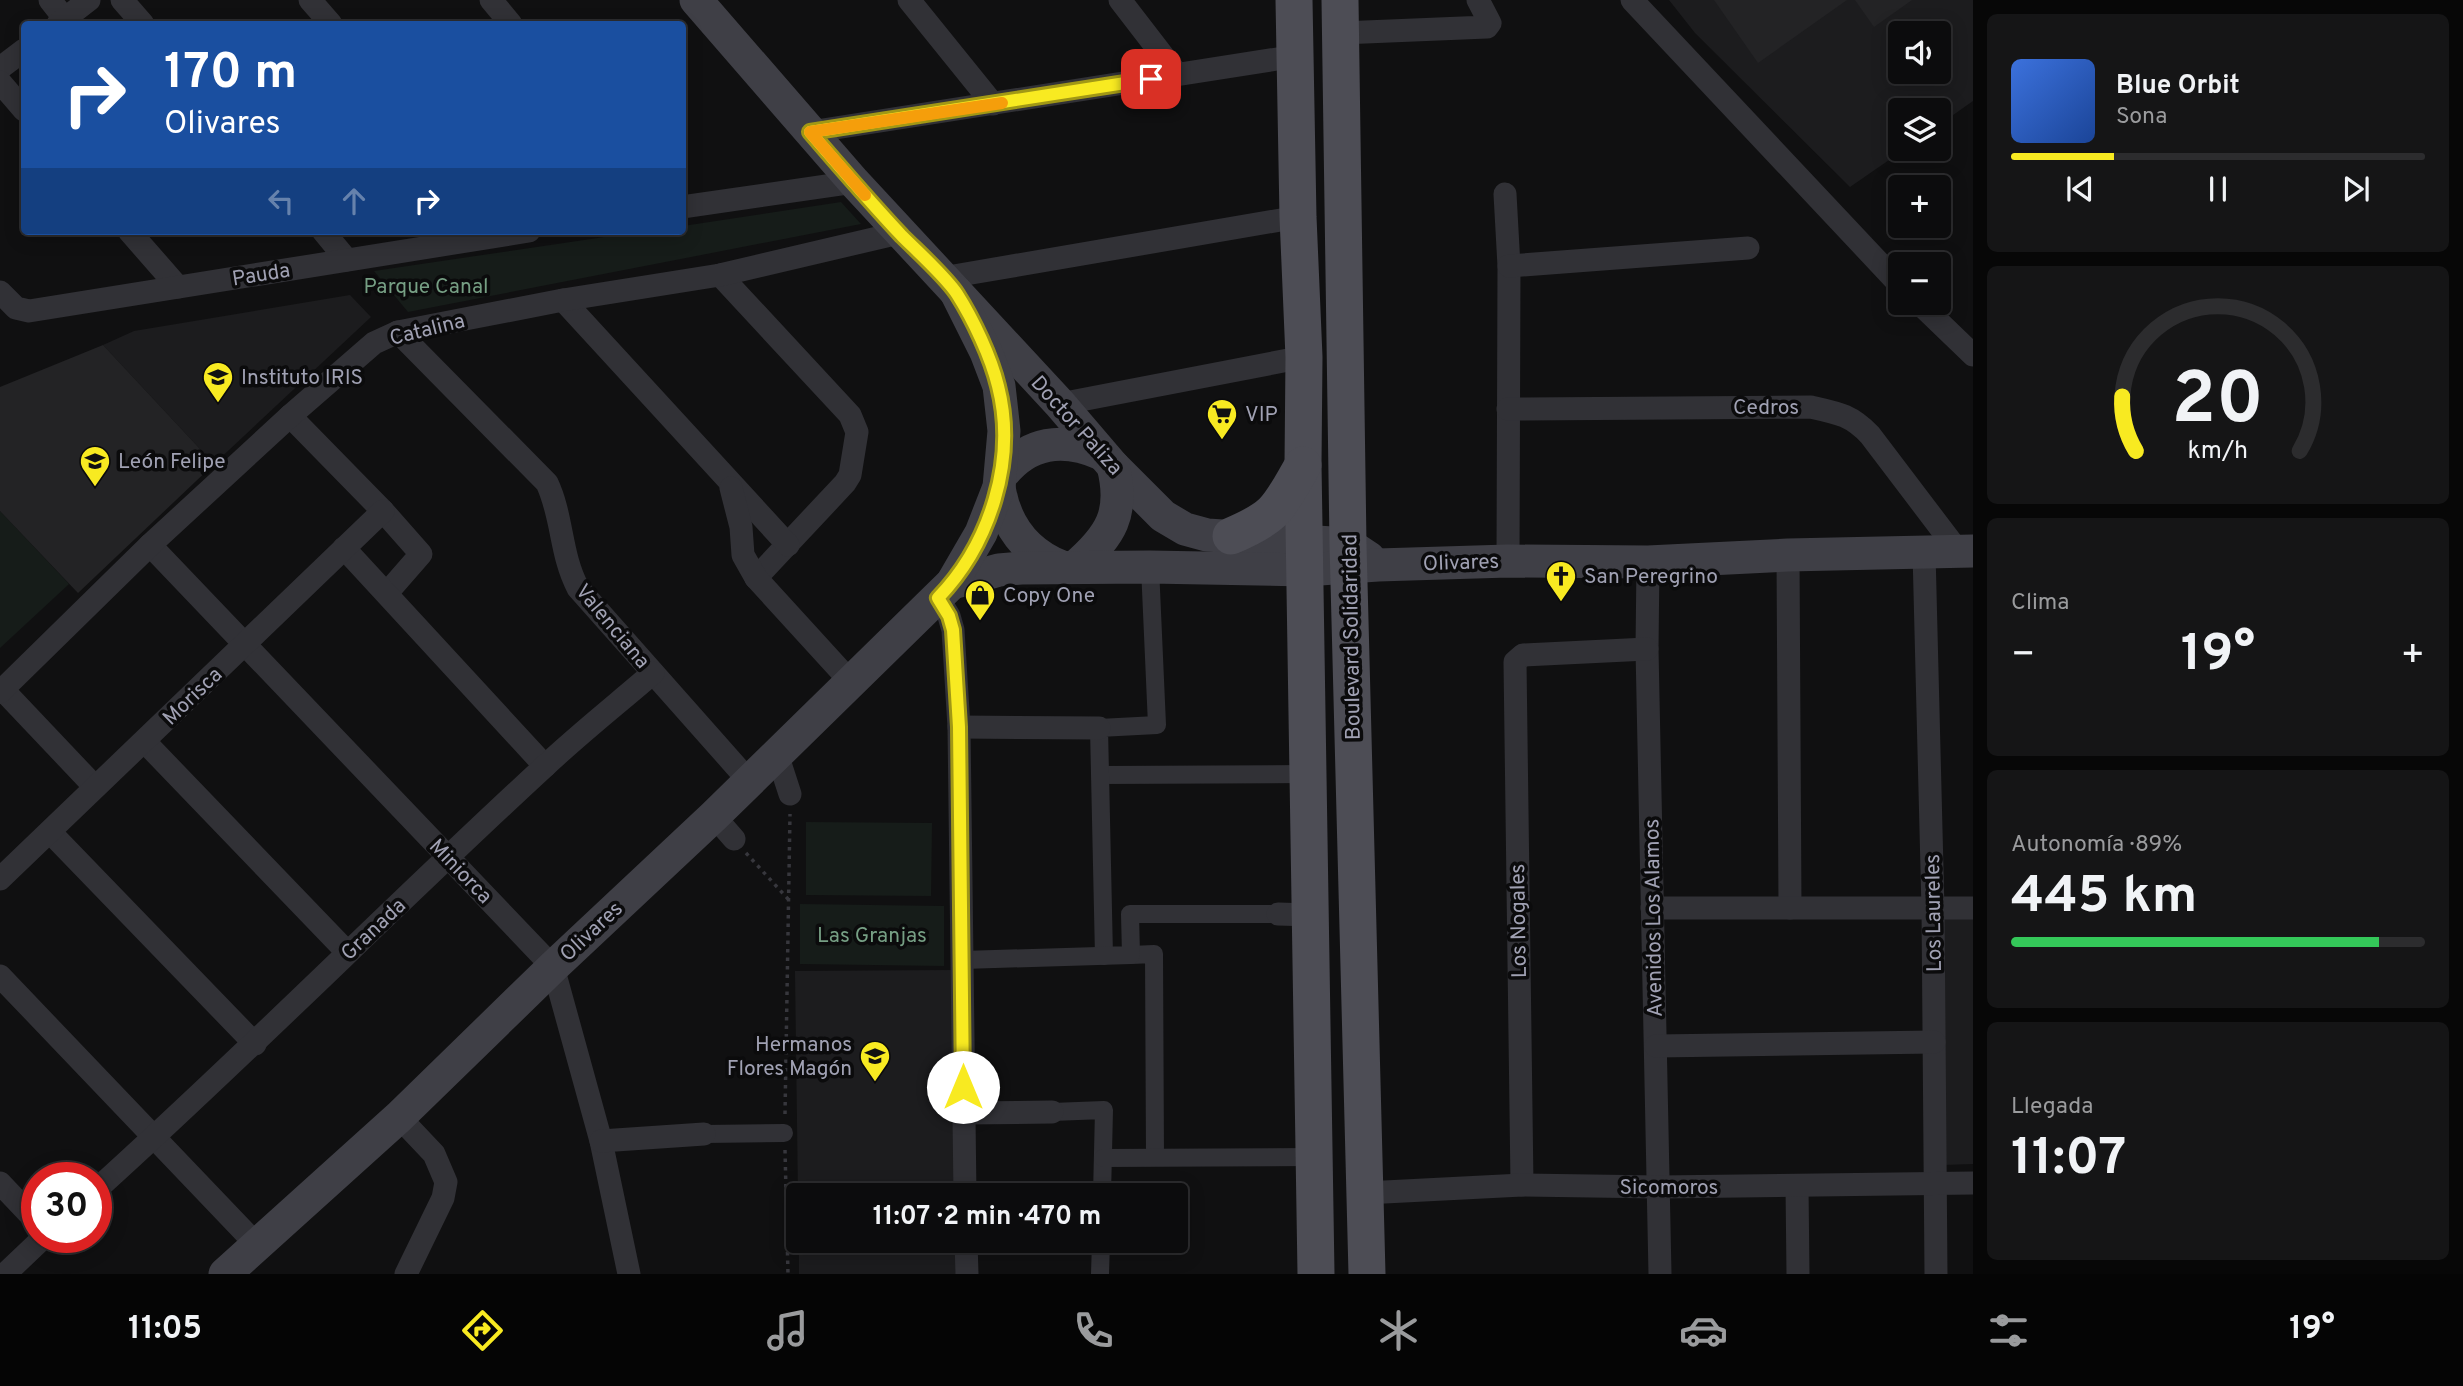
<!DOCTYPE html>
<html lang="es">
<meta charset="utf-8">
<style>
body{margin:0;font-family:Overpass,sans-serif;background:#151516;color:#f1f3f6;height:100vh;display:flex;flex-direction:column;font-size:26px;white-space:nowrap}
*{box-sizing:border-box;margin:0}
p{font-size:23px;color:#9a9b9d}
.icon{flex:none;width:38px;height:38px;fill:none;stroke:currentColor;stroke-width:2;stroke-linecap:round;stroke-linejoin:round}
.map{position:relative;flex:1;overflow:hidden}
.sheet{display:flex;flex-direction:column;gap:14px;padding:14px;background:#070707;width:490px}
.sheet>*{flex:none}
.guide{position:absolute;left:21px;top:21px;width:665px;height:214px;border-radius:7px;box-shadow:0 4px 18px #0003,0 0 0 2px #2c2c2e;background:#1a4fa0;color:#fff;overflow:hidden}
.controls{position:absolute;left:1888px;top:21px;display:grid;gap:14px}
.controls a{display:grid;place-items:center;width:63px;height:63px;border-radius:7px;background:#0c0c0d;box-shadow:0 4px 18px #0003,0 0 0 2px #2c2c2e;font-size:35px}
.speed{position:absolute;left:21px;top:1162px;display:flex;gap:14px;font-size:35px;font-weight:700;text-align:center}
.speed>*{display:grid;place-content:center;width:91px;height:91px;border-radius:50%;background:#0c0c0d;box-shadow:0 4px 18px #0003,0 0 0 2px #2c2c2e;line-height:1}
.speed .limit{border:10px solid #d22;background:#fff;color:#111}
.pin{position:absolute;display:grid;place-items:center;width:60px;height:60px;color:#fff;margin:-30px;border-radius:14px;box-shadow:0 4px 10px #0006}
.me{position:absolute;width:77px;margin:-38px;rotate:0deg;stroke-linejoin:round;filter:drop-shadow(0 0 5px #0008)}
.turn{display:flex;align-items:center;gap:24px;height:147px;padding:0 28px;font-size:32px}
.turn .icon{width:91px;height:91px;stroke-width:2.5}
.turn b{display:block;font-size:49px;line-height:60px}
.lanes{display:flex;align-items:center;height:66px;padding:0 28px;background:#0003;justify-content:center;gap:35px;direction:ltr}
.lanes .off{opacity:.35}
.big{font-size:52px;font-weight:700;line-height:1.1}
.sheet .widget{flex:1;display:flex;flex-direction:column;justify-content:center;gap:10px;min-width:0;padding:0 24px;border-radius:10px;background:#151516}
.sheet .dial{align-items:center;gap:0}
.dial svg{height:182px;overflow:visible;fill:none;stroke:#2c2c2e;stroke-width:7;stroke-linecap:round;text-anchor:middle}
.dial text{fill:#f1f3f6;stroke:none}
.song{display:flex;align-items:center;gap:21px}
.cover{width:84px;height:84px;border-radius:10px;background:linear-gradient(135deg,hsl(220 70% 55%),hsl(220 70% 35%))}
.played{height:7px;border-radius:4px;background:linear-gradient(90deg,#f8ea21 25%,#2c2c2e 25%)}
.keys{display:flex;justify-content:space-around;direction:ltr}
.heat{display:flex;justify-content:space-between;align-items:center;font-size:38px;direction:ltr}
.charge{height:10px;border-radius:5px;background:linear-gradient(90deg,#34c759 89%,#2c2c2e 0)}
.trip{position:absolute;left:786px;top:1183px;width:402px;height:70px;border-radius:7px;background:#0c0c0d;box-shadow:0 4px 18px #0003,0 0 0 2px #2c2c2e;font-weight:700;line-height:70px;text-align:center}
.dock{display:flex;height:112px;justify-content:space-around;align-items:center;background:#050505;color:#9a9b9d}
.dock .icon{width:49px;height:49px}
.dock .active{color:#f8ea21}
.dock b{font-size:32px;color:#f1f3f6}
main{display:flex;flex:1;min-height:0}
.map>svg:first-child{display:block}
.built{fill:#1c1c1e;fill-rule:evenodd}
.green{fill:#161c19}
.building{fill:#232325}
.lines{fill:none;stroke-linecap:round;stroke-linejoin:round}
.path{stroke:#37373d;stroke-width:3.5;stroke-dasharray:3.5 5;stroke-linecap:butt}
.pedestrian{stroke:#313136;stroke-width:18}
.minor{stroke:#313136;stroke-width:23}
.secondary{stroke:#3f3f46;stroke-width:33}
.primary{stroke:#4d4d55;stroke-width:37}
.route-casing{stroke:#a19815;stroke-width:18}
.route{stroke:#f8ea21;stroke-width:12}
.slow{stroke:#f59e0b;stroke-width:12}
.labels{text-anchor:middle;stroke-width:7;stroke-linejoin:round;paint-order:stroke}
.street-label{font-size:21px;fill:#a0a1b3;stroke:#0b0b0c}
.park-label{font-size:21px;fill:#769f84;stroke:#0b0b0c}
.poi-label{font-size:21px;fill:#a0a1b3;stroke:#0b0b0c;text-anchor:start}
</style>
<main>
<div class="map">
<svg width="1973" height="1274" viewBox="0 0 1973 1274">
<rect width="100%" height="100%" fill="#101011"/>
<g class="built">
<path d="M1669,0H1973V101L1939,125V110H1900V149H1905L1850,187L1695,33ZM1900,33H1939V72H1900Z"/>
<polygon points="350,295 371,317 214,464 103,345 134,331"/>
<polygon points="1940,914 1973,915 1973,1164 1943,1165"/>
<polygon points="953,970 956,1195 798,1195 795,971"/>
<polygon points="799,1241 956,1241 957,1274 799,1274"/>
</g>
<g class="green">
<polygon points="841,202 861,224 408,312 374,271 645,231 682,231 683,226"/>
<polygon points="0,511 69,584 0,648"/>
<polygon points="806,822 932,823 931,896 806,895"/>
<polygon points="800,904 944,906 944,966 800,964"/>
</g>
<g class="building">
<polygon points="1714,0 1847,0 1758,63"/>
<polygon points="1855,0 1912,0 1874,27"/>
<polygon points="103,345 214,464 78,593 0,511 0,387"/>
</g>
<g class="lines">
<g class="path">
<polyline points="746,853 788,899"/>
<polyline points="785,1114 790,814"/>
<polyline points="785,1150 788,1274"/>
</g>
<g class="pedestrian">
<polyline points="1101,775 1308,774"/>
<polyline points="1131,955 1154,954 1155,1157"/>
<polyline points="1104,956 1099,728 1157,725 1150,567"/>
<polyline points="963,960 1131,955 1130,914 1278,914"/>
<polyline points="1052,1112 1104,1110 1102,1195"/>
<polyline points="704,1134 784,1133"/>
<polyline points="1103,1158 1314,1157"/>
<polyline points="1100,1274 1101,1241"/>
</g>
<g class="minor">
<polyline points="50,0 65,19"/>
<polyline points="122,0 143,24"/>
<polyline points="310,0 331,24"/>
<polyline points="491,0 511,24"/>
<polyline points="909,0 993,104"/>
<polyline points="1120,0 1177,74"/>
<polyline points="1632,0 1900,285"/>
<polyline points="58,24 89,0"/>
<polyline points="1341,33 1487,27 1490,23 1478,0"/>
<polyline points="0,68 24,50"/>
<polyline points="0,82 24,110"/>
<polyline points="810,132 1296,56"/>
<polyline points="1505,194 1509,266 1508,561"/>
<polyline points="682,207 854,182"/>
<polyline points="129,231 178,287"/>
<polyline points="323,231 347,260"/>
<polyline points="1509,266 1748,248"/>
<polyline points="720,275 850,415 857,432 850,475 845,483 756,578"/>
<polyline points="942,278 1298,217"/>
<polyline points="0,292 16,308 29,311 529,231"/>
<polyline points="563,300 788,545"/>
<polyline points="1919,303 1973,355"/>
<path d="M398,332L547,483C563,517 560,554 578,588L749,781"/>
<polyline points="1060,404 1304,357"/>
<path d="M1508,409L1811,407C1838,413 1851,415 1870,435L1958,551"/>
<polyline points="290,416 383,511 421,554 387,593"/>
<polyline points="731,488 741,527 743,555 756,578 850,681"/>
<polyline points="150,545 553,967 601,1141 629,1274"/>
<polyline points="344,548 545,766"/>
<polyline points="1924,552 1933,909 1936,1274"/>
<polyline points="1788,555 1790,908"/>
<polyline points="1648,562 1647,649 1660,1274"/>
<polyline points="938,598 949,616 953,630 959,727 965,1195"/>
<polyline points="3,690 95,787"/>
<polyline points="0,692 150,545 290,416 374,343 398,332 563,300 720,275 899,233"/>
<polyline points="959,727 1099,728"/>
<polyline points="145,742 347,952"/>
<polyline points="777,754 790,794"/>
<polyline points="714,816 734,839"/>
<polyline points="50,832 255,1044"/>
<polyline points="0,879 383,511"/>
<polyline points="1652,908 1973,908"/>
<polyline points="1278,914 1311,915"/>
<polyline points="0,976 256,1244"/>
<polyline points="1656,1046 1934,1042"/>
<polyline points="963,1113 1052,1112"/>
<polyline points="399,1117 434,1154 446,1182 443,1198 406,1274"/>
<polyline points="601,1141 704,1134"/>
<polyline points="0,1183 37,1222"/>
<polyline points="1522,1185 1515,662 1523,655 1647,649"/>
<polyline points="1797,1186 1798,1274"/>
<path d="M96,1190C249,1052 393,906 544,767C579,734 617,704 653,673"/>
<polyline points="1365,1193 1522,1185 1659,1187 1973,1183"/>
<polyline points="966,1241 967,1274"/>
<polyline points="5,1274 44,1237"/>
</g>
<g class="secondary">
<polyline points="696,0 854,182 1060,404 1113,466 1163,516 1185,529 1207,535 1348,544 1369,558"/>
<path d="M1001,476C1028,441 1063,437 1102,454"/>
<path d="M999,487C1005,525 1026,553 1062,567"/>
<path d="M1075,567C1111,536 1125,513 1113,466"/>
<polyline points="952,583 999,570 1021,568 1150,567 1305,570 1378,565 1508,561 1648,562 1788,555 1973,551"/>
<polyline points="225,1274 399,1117 553,967 714,816 952,583 981,533 999,487 1004,431 999,386 986,352 956,292"/>
</g>
<g class="primary">
<polyline points="1294,0 1298,217 1304,357 1303,464 1316,1274"/>
<polyline points="1340,0 1348,544 1367,1274"/>
<path d="M1231,536C1278,516 1278,508 1303,465"/>
</g>
</g>
<g class="lines">
<g class="route-casing">
<path id="route" d="M963,1087L959,727L953,630L949,616L938,598C990,544 1017,460 998,386C991,357 973,319 957,294C946,277 917,251 902,236C870,202 840,167 810,132L1151,79"/>
</g>
<use href="#route" class="route"/>
<polyline class="slow" points="865,195 810,132 1002,103"/>
</g>
<defs>
<g id="school-pin" transform="scale(1.575)"><path d="M0 17L-7.5 6A9.5 9.5 0 1 1 7.5 6Z" fill="#f8ea21" stroke="#0b0b0c"/><path d="M0-5L7-2L0 1L-7-2ZM-4 1L0 2.5L4 1V4Q0 6-4 4Z" fill="#111"/></g>
<g id="supermarket-pin" transform="scale(1.575)"><path d="M0 17L-7.5 6A9.5 9.5 0 1 1 7.5 6Z" fill="#f8ea21" stroke="#0b0b0c"/><path d="M-6-5.5h2.5l.6 2H6L4.5 2H-2.5L-4.4-4H-6ZM-1.5 3.2a1.3 1.3 0 1 0 .1 0ZM3 3.2a1.3 1.3 0 1 0 .1 0Z" fill="#111"/></g>
<g id="church-pin" transform="scale(1.575)"><path d="M0 17L-7.5 6A9.5 9.5 0 1 1 7.5 6Z" fill="#f8ea21" stroke="#0b0b0c"/><path d="M-1.2-6h2.4v3.5h3.3v2.4h-3.3V6h-2.4V-.1h-3.3v-2.4h3.3Z" fill="#111"/></g>
<g id="shop-pin" transform="scale(1.575)"><path d="M0 17L-7.5 6A9.5 9.5 0 1 1 7.5 6Z" fill="#f8ea21" stroke="#0b0b0c"/><path d="M-5-2.5h2.3a2.7 3.5 0 0 1 5.4 0H5L5.5 6h-11ZM-1.5-2.5h3a1.5 2.3 0 0 0-3 0Z" fill="#111"/></g>
</defs>
<g fill-rule="evenodd">
<use href="#school-pin" x="218" y="377"/>
<use href="#supermarket-pin" x="1222" y="414"/>
<use href="#school-pin" x="95" y="461"/>
<use href="#church-pin" x="1561" y="576"/>
<use href="#shop-pin" x="980" y="595"/>
<use href="#school-pin" x="875" y="1056"/>
</g>
<g class="labels">
<g class="street-label">
<text transform="translate(261 274) rotate(-9)" y="7">Pauda</text>
<text transform="translate(427 329) rotate(-14)" y="7">Catalina</text>
<text x="1766" y="414">Cedros</text>
<text transform="translate(1077 425) rotate(48)" y="7">Doctor Paliza</text>
<text transform="translate(1461 562) rotate(-2)" y="7">Olivares</text>
<text transform="translate(613 626) rotate(50)" y="7">Valenciana</text>
<text transform="translate(1351 637) rotate(-91)" y="7">Boulevard Solidaridad</text>
<text transform="translate(192 696) rotate(-44)" y="7">Morisca</text>
<text transform="translate(461 871) rotate(46)" y="7">Miniorca</text>
<text transform="translate(1933 913) rotate(-91)" y="7">Los Laureles</text>
<text transform="translate(1653 918) rotate(-91)" y="7">Avenidos Los Alamos</text>
<text transform="translate(1518 921) rotate(-91)" y="7">Los Nogales</text>
<text transform="translate(373 929) rotate(-43)" y="7">Granada</text>
<text transform="translate(591 931) rotate(-43)" y="7">Olivares</text>
<text x="1669" y="1194">Sicomoros</text>
</g>
<g class="park-label">
<text x="426" y="293">Parque Canal</text>
<text x="872" y="942">Las Granjas</text>
</g>
<g class="poi-label">
<text x="241" y="384">Instituto IRIS</text>
<text x="1245" y="421">VIP</text>
<text x="118" y="468">León Felipe</text>
<text x="1584" y="583">San Peregrino</text>
<text x="1003" y="602">Copy One</text>
<text x="852" y="1051" text-anchor="end">Hermanos<tspan x="852" dy="24">Flores Magón</tspan></text>
</g>
</g>
</svg>
<div class="controls">
<a><svg class="icon" aria-label="sound" viewBox="0 0 24 24"><path d="M4 9h4l5-4v14l-5-4H4zM17 9q2 3 0 6"/></svg></a>
<a><svg class="icon" aria-label="layers" viewBox="0 0 24 24"><path d="M12 4l9 5-9 5-9-5zM3 14l9 5 9-5"/></svg></a>
<a>+</a>
<a>−</a>
</div>
<div class="speed"><div class="limit">30</div></div>
<div class="pin" style="left:1151px;top:79px;background:#d93025"><svg class="icon" aria-label="arrive" viewBox="0 0 24 24"><path d="M6 21V4h12l-3 4 3 4H6"/></svg></div>
<svg class="me" style="left:963px;top:1087px" viewBox="-20 -20 40 40"><circle r="19" fill="#fff"/><path d="M0-13L10 11 0 6-10 11z" fill="#f8ea21"/></svg>
<div class="trip">11:07 · 2 min · 470 m</div>
<div class="guide">
<div class="turn"><svg class="icon" aria-label="right" viewBox="0 0 24 24"><path d="M7 20v-9h11M14 6l5 5-5 5"/></svg><div><b>170 m</b>Olivares</div></div>
<div class="lanes"><svg class="icon off" aria-label="left" viewBox="0 0 24 24"><path d="M17 20v-9H6M10 6l-5 5 5 5"/></svg><svg class="icon off" aria-label="ahead" viewBox="0 0 24 24"><path d="M12 20V5M6 11l6-6 6 6"/></svg><svg class="icon" aria-label="right" viewBox="0 0 24 24"><path d="M7 20v-9h11M14 6l5 5-5 5"/></svg></div>
</div>
</div>
<section class="sheet">
<div class="widget">
<div class="song"><i class="cover"></i><div><b>Blue Orbit</b><p>Sona</p></div></div>
<div class="played"></div>
<div class="keys"><svg class="icon" aria-label="previous" viewBox="0 0 24 24"><path d="M18 5L8 12l10 7zM5 5v14"/></svg><svg class="icon" aria-label="pause" viewBox="0 0 24 24"><path d="M8 5v14M16 5v14"/></svg><svg class="icon" aria-label="next" viewBox="0 0 24 24"><path d="M6 5l10 7-10 7zM19 5v14"/></svg></div>
</div>
<div class="widget dial"><svg viewBox="0 0 100 80">
<path d="M14 69A42 42 0 1 1 86 69"/>
<path d="M14 69A42 42 0 0 1 8 45" stroke="#f8ea21"/>
<text x="50" y="56" font-size="32" font-weight="700">20</text>
<text x="50" y="72" font-size="11">km/h</text>
</svg></div>
<div class="widget"><p>Clima</p>
<div class="heat"><a>−</a><b class="big">19°</b><a>+</a></div>
</div>
<div class="widget"><p>Autonomía · 89%</p><b class="big">445 km</b><div class="charge"></div></div>
<div class="widget"><p>Llegada</p><b class="big">11:07</b></div>
</section>
</main>
<nav class="dock">
<b>11:05</b>
<svg class="icon active" aria-label="directions" viewBox="0 0 24 24"><path d="M12 3l9 9-9 9-9-9zM9 14v-3h6M13 9l2 2-2 2"/></svg>
<svg class="icon" aria-label="music" viewBox="0 0 24 24"><path d="M9 18V5l10-2v13"/><circle cx="6" cy="18" r="3"/><circle cx="16" cy="16" r="3"/></svg>
<svg class="icon" aria-label="phone" viewBox="0 0 24 24"><path d="M5 4h4l2 5-3 2q2 4 5 5l2-3 5 2v4C11 20 4 13 5 4z"/></svg>
<svg class="icon" aria-label="climate" viewBox="0 0 24 24"><path d="M12 3v18M4 7l16 10M4 17L20 7"/></svg>
<svg class="icon" aria-label="car" viewBox="0 0 24 24"><path d="M5 17H2v-5l4-1 3-4h7l3 4 3 1v5h-3M9 17h6M6 11h13"/><circle cx="7" cy="17" r="2"/><circle cx="17" cy="17" r="2"/></svg>
<svg class="icon" aria-label="filters" viewBox="0 0 24 24"><path d="M4 7h16M4 17h16"/><circle cx="9" cy="7" r="2"/><circle cx="15" cy="17" r="2"/></svg>
<b>19°</b>
</nav>
